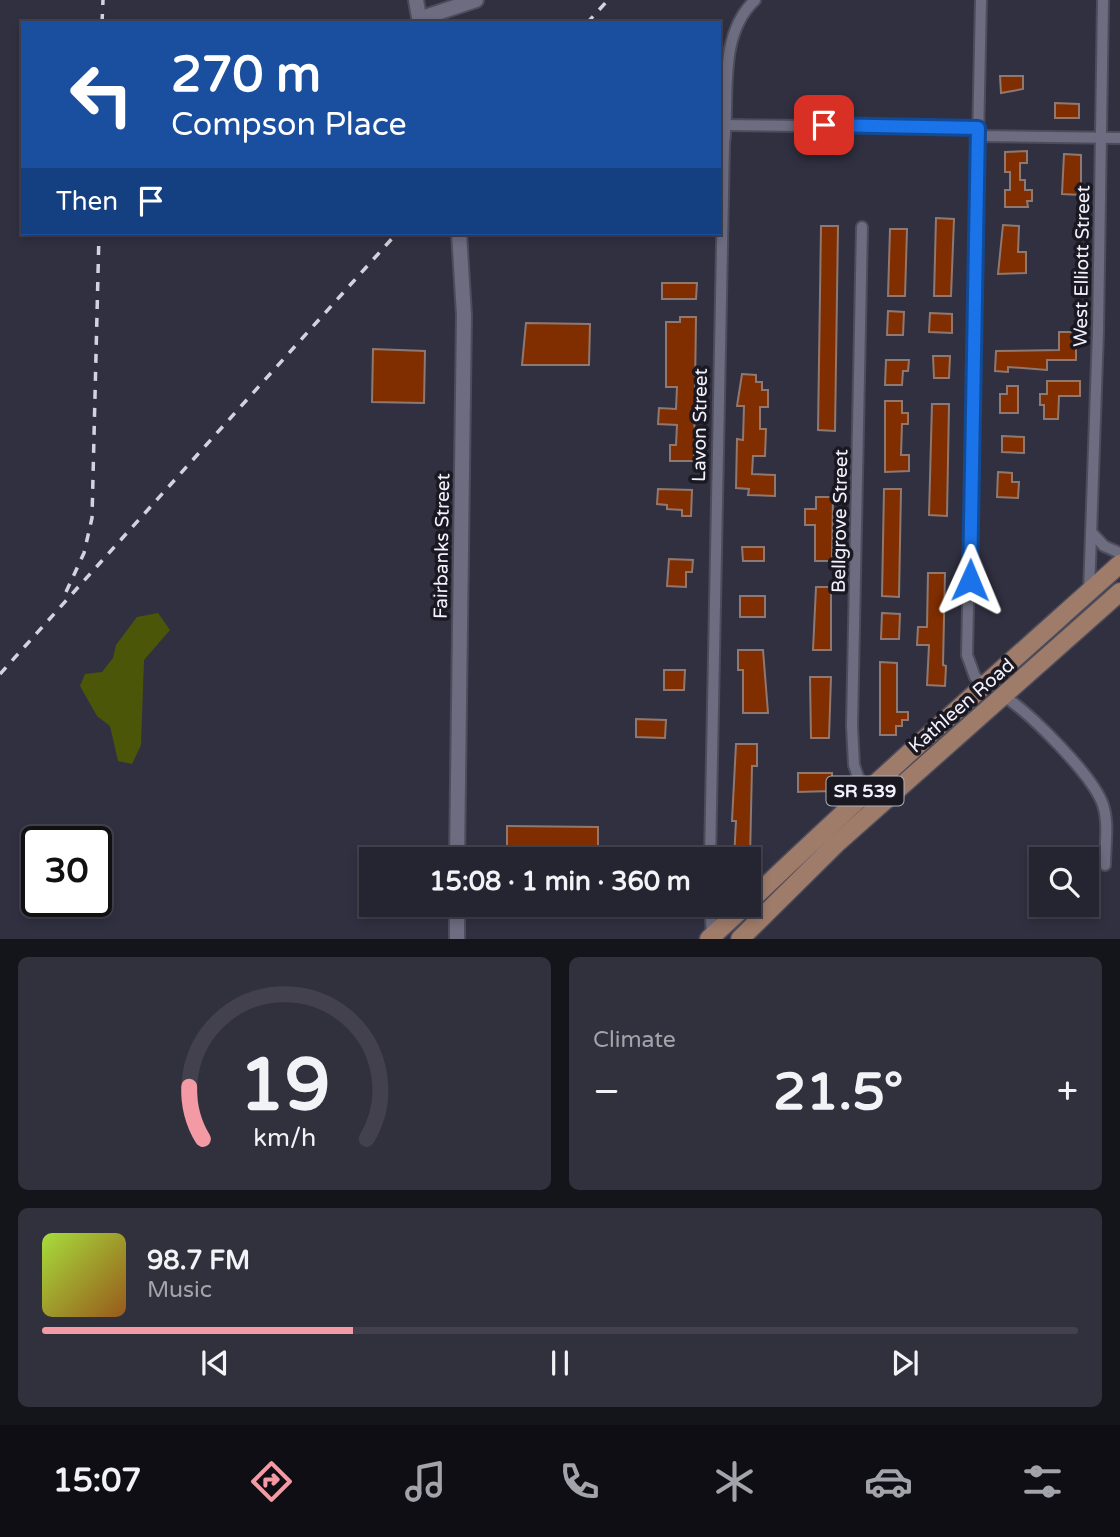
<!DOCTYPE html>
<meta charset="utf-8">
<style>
body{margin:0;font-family:"Varela Round",sans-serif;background:#31303d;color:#f1f3f6;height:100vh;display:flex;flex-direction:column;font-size:26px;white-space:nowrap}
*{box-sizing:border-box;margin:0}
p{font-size:23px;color:#a3a4ab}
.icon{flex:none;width:38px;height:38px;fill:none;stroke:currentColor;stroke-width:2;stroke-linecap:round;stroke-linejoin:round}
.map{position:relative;height:939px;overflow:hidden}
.sheet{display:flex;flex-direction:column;gap:18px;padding:18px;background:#14141b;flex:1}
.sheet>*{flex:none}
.top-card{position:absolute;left:21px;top:21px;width:700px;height:214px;border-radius:0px;box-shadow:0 4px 10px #0003,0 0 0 2px #42414d;background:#1a4fa0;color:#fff;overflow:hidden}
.controls{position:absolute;left:1029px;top:847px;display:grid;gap:14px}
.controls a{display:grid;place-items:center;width:70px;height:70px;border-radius:0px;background:#252431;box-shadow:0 4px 10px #0003,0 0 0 2px #42414d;font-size:35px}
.speed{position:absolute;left:21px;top:826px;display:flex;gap:14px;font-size:35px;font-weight:700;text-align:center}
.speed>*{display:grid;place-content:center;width:91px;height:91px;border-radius:50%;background:#252431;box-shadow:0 4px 10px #0003,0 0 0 2px #42414d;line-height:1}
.speed .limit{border:4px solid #111;border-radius:10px;background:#fff;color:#111}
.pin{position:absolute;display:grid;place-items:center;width:60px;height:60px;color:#fff;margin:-30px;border-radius:14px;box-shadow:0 4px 10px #0006}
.me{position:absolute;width:77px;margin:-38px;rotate:1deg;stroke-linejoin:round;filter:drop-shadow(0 0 5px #0008)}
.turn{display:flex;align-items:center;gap:24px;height:147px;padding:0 35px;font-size:32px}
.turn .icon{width:91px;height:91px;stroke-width:2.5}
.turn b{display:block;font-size:49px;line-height:60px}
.then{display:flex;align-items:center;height:66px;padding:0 35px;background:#0003;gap:14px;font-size:26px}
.big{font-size:52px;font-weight:700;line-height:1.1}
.sheet .card{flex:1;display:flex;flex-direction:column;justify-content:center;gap:10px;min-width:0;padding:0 24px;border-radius:10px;background:#31303d}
.sheet .dial{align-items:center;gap:0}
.dial svg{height:182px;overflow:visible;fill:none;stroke:#42414d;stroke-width:7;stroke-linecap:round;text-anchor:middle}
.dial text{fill:#f1f3f6;stroke:none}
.song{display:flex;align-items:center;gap:21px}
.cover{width:84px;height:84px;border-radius:10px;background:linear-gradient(135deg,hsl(80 70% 55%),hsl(30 70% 35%))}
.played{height:7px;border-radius:4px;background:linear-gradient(90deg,#f49aa4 30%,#42414d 30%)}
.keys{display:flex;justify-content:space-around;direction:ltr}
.heat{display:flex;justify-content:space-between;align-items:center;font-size:38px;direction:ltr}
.sheet .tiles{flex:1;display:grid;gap:18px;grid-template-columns:1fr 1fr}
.card:last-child{grid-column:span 2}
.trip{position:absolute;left:359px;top:847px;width:402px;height:70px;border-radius:0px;background:#252431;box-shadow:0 4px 10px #0003,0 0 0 2px #42414d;font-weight:700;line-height:70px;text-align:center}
.menu{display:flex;height:112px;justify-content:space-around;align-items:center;background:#0f0e14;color:#a3a4ab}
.menu .icon{width:49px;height:49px}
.menu .selected{color:#f49aa4}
.menu b{font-size:32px;color:#f1f3f6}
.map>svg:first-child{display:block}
.green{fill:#4c5608}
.building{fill:#802e00;stroke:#8f786f;stroke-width:2}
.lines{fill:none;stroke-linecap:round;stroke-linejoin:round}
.minor-casing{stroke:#4d4c5b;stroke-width:14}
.tertiary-casing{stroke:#4d4c5b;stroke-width:18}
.primary-casing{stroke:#4d4c5b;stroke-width:21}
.minor{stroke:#6d6c80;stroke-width:10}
.tertiary{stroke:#6d6c80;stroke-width:14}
.primary{stroke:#9f7b69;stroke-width:18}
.rail{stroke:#d3d2df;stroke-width:3.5;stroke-dasharray:9 9;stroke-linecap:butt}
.route-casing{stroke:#114b97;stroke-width:18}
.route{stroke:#1a73e8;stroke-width:12}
.labels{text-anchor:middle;stroke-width:7;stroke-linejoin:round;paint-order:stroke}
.shield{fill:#1a1921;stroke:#b1b0bb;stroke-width:2}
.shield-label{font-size:18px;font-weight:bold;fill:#f2f1fd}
.street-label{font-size:19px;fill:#f2f1fd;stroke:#1a1921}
</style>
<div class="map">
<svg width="1120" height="939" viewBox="0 0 1120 939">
<rect width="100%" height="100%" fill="#313041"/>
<polygon class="green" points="158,613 170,630 144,660 141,745 132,764 118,761 110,726 97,716 80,686 85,674 102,672 113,658 116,645 137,617"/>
<g class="building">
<polygon points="1000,76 1023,76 1023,89 1001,93"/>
<polygon points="1055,103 1079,104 1079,118 1055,118"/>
<polygon points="1027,151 1027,163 1020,163 1020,180 1025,180 1025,190 1032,190 1032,201 1027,201 1028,207 1005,207 1005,190 1010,190 1010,172 1005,172 1005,152"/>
<polygon points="1064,154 1081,155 1081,195 1062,194"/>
<polygon points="936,218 954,219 951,296 934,296"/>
<polygon points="1003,225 1019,226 1018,252 1026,252 1026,273 998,274"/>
<polygon points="821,226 838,226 835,431 818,430"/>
<polygon points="890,229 907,229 905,296 888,296"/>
<polygon points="662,283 697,283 696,299 662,299"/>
<polygon points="888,311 904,312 903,335 887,335"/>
<polygon points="930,313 952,314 952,333 929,332"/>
<polygon points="680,317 696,317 694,461 670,461 670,445 676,445 677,425 658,424 659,408 676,409 677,387 666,387 666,322 680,322"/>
<polygon points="526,323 590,324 589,365 522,365"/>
<polygon points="1059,332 1076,332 1076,360 1047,360 1047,370 1008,367 1008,372 995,371 996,351 1059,350"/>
<polygon points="373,349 425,351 424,403 372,402"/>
<polygon points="933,356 950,356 949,378 934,378"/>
<polygon points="886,360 909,360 908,371 903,371 902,385 885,385"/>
<polygon points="742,374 756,375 756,382 762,382 762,390 768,390 768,407 760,407 760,429 766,429 765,456 753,456 752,474 775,475 775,496 748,495 749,489 736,488 737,439 743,440 744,406 737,406"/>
<polygon points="1047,381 1080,381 1080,396 1059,396 1058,419 1044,419 1044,405 1040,405 1040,394 1047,394"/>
<polygon points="1007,386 1018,386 1018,413 1000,413 1000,394 1007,394"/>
<polygon points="885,401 902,401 902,413 908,413 908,424 902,424 901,455 909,455 909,471 885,472"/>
<polygon points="932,404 949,404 947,516 929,515"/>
<polygon points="1002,436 1024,437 1024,453 1002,452"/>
<polygon points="998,472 1012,473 1012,482 1019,482 1018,498 997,497"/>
<polygon points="658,489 692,490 691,516 682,516 682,510 667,509 667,505 657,504"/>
<polygon points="884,489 901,489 899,597 882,596"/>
<polygon points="816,497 833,497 832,561 815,561 815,525 805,525 805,509 816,509"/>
<polygon points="742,547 764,547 764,561 743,561"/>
<polygon points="669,559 693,560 692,572 686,572 686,587 667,586"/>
<polygon points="928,573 945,573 943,665 946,666 945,686 927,685 929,645 917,645 918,627 927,627"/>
<polygon points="816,587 831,587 831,650 813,650"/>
<rect x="740" y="596" width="25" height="21"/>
<polygon points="882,613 900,614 899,639 881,639"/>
<polygon points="738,650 763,650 768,713 743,713 743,670 738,670"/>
<polygon points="880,662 897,663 897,712 908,712 908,720 902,720 902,726 896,726 896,735 880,735"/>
<polygon points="664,670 685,670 684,690 664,690"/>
<polygon points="810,677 831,677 829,738 811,738"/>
<polygon points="636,719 666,720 665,738 636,737"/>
<polygon points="736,744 757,744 757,766 752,766 750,859 734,859 736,821 732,821"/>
<polygon points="798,773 832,773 832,791 798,792"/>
<polygon points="507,826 598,827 598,859 507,859"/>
</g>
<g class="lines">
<g class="minor-casing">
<g id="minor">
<polyline points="981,0 967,655 975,677 988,686"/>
<polyline points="722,125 978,128"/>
<polyline points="978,136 1120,138"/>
<polyline points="862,227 852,726 854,765 865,797"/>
<polyline points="1092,533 1104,546 1120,553"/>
<polyline points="1089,592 1098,331 1103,0"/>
<path d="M1001,694C1029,712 1093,775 1103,805C1109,823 1105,846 1105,865"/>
<path d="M710,859L724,144C730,96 717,36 755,0"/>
<polyline points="710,905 712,935"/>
</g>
</g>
<g class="tertiary-casing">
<g id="tertiary">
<polyline points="416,0 420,23"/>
<polyline points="419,19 476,0"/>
<polyline points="457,859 464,315 459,233"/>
<polyline points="457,939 457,905"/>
</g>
</g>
<g class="primary-casing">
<g id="primary">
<path d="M749,902C870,786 995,676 1120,564"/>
<polyline points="709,939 746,905"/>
<polyline points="740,939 836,844 1120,592"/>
</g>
</g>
<use href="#minor" class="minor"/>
<use href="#tertiary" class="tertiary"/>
<use href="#primary" class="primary"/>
<g class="rail">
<polyline points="102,23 103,0"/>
<polyline points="587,23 608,0"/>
<polyline points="66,592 84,553 92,518 99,233"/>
<polyline points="0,674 397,233"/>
</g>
</g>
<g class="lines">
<g class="route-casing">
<polyline id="route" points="824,125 978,128 970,580"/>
</g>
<use href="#route" class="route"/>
</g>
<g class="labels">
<rect class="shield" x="826.5" y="776.5" width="77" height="29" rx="5"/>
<g class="shield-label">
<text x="865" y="797">SR 539</text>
</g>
<g class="street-label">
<text transform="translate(1081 266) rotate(-89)" y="7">West Elliott Street</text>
<text transform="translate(699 425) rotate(-89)" y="7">Lavon Street</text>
<text transform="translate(839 521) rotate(-89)" y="7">Bellgrove Street</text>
<text transform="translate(441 546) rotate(-89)" y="7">Fairbanks Street</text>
<text transform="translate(961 705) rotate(-41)" y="7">Kathleen Road</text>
</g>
</g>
</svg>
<div class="controls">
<a><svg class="icon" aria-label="search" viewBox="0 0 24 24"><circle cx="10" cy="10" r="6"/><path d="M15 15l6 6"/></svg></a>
</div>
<div class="speed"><div class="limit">30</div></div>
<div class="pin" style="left:824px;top:125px;background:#d93025"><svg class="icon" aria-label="arrive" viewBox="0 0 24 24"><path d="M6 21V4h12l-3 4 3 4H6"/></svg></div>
<svg class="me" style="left:970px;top:580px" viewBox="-20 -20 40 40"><path d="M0-17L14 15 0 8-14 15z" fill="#1a73e8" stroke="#fff" stroke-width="4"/></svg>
<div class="trip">15:08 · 1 min · 360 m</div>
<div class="top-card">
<div class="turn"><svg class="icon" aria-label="left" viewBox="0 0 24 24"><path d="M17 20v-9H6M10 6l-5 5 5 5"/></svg><div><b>270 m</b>Compson Place</div></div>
<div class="then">Then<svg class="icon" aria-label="arrive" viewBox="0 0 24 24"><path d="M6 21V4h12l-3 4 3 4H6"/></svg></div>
</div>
</div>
<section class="sheet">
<div class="tiles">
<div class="card dial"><svg viewBox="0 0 100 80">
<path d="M14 69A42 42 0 1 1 86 69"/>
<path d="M14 69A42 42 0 0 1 8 46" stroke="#f49aa4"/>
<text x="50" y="56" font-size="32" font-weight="700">19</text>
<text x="50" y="72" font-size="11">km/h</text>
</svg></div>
<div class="card"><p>Climate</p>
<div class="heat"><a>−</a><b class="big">21.5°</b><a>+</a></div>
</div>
<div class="card">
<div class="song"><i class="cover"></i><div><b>98.7 FM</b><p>Music</p></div></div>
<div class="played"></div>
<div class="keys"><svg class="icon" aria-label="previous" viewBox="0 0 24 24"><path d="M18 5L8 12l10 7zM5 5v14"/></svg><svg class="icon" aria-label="pause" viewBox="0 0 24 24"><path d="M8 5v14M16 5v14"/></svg><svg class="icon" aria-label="next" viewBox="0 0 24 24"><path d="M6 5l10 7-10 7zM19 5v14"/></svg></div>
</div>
</div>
</section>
<nav class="menu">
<b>15:07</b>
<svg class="icon selected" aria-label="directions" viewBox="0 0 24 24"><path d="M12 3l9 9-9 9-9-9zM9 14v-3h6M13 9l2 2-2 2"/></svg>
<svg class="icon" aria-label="music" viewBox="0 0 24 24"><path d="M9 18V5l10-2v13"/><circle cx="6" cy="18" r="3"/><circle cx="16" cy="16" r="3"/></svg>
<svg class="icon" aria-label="phone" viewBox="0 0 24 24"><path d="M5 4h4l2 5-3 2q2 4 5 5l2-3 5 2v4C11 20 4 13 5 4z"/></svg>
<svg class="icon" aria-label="climate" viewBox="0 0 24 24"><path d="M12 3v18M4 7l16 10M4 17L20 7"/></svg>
<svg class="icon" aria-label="car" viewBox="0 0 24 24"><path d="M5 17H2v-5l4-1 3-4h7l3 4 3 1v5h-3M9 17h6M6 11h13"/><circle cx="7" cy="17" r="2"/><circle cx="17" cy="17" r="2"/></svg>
<svg class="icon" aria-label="filters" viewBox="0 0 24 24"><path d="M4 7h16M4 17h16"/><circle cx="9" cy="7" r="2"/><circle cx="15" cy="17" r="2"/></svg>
</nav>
